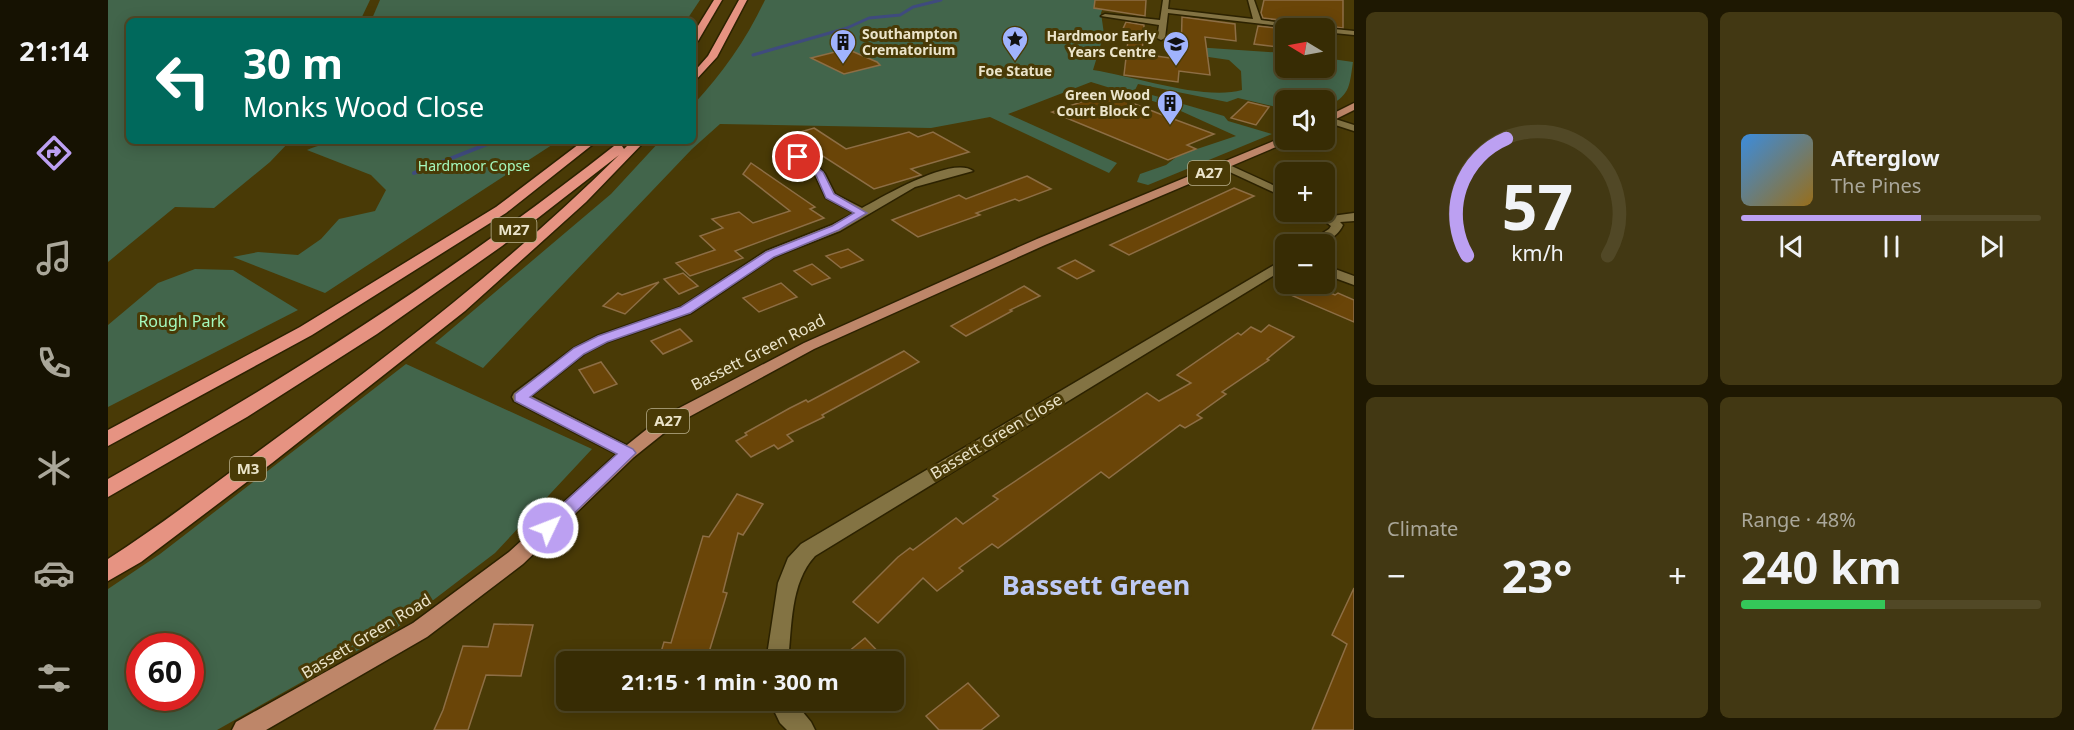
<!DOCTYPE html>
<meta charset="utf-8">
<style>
body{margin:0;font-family:"Noto Sans",sans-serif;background:#423813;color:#f1f3f6;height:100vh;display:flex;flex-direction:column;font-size:22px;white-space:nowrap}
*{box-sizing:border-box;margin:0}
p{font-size:20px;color:#aaa79a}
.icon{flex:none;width:33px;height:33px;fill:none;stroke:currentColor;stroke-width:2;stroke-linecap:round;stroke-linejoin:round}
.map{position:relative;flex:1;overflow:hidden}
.sheet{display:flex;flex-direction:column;gap:12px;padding:12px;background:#1e1802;width:720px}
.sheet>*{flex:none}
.hud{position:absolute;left:18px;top:18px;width:570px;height:126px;border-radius:9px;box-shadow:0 3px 15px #0003,0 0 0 2px #514826;background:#00695c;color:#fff;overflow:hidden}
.needle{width:39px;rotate:280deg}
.controls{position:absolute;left:1167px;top:18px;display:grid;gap:12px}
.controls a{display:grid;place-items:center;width:60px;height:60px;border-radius:9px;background:#372c04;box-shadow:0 3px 15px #0003,0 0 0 2px #514826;font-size:30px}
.speed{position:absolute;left:18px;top:633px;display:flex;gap:12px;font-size:30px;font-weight:700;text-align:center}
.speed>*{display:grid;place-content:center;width:78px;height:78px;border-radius:50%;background:#372c04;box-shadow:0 3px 15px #0003,0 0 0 2px #514826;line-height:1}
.speed .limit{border:9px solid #d22;background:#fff;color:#111}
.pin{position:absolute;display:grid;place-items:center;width:51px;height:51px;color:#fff;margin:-26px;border:3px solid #fff;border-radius:50%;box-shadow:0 2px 6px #0007}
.me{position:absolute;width:66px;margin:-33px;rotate:47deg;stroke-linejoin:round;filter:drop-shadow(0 0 4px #0008)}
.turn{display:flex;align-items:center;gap:21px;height:126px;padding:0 18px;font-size:27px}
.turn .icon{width:78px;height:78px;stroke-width:2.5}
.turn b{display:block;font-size:42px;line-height:51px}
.big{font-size:45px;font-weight:700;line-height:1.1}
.sheet .card{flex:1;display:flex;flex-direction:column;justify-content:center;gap:9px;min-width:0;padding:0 21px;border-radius:9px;background:#423813}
.sheet .dial{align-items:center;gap:0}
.dial svg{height:156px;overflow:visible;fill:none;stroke:#514826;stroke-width:7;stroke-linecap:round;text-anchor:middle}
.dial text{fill:#f1f3f6;stroke:none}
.song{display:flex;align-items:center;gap:18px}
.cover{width:72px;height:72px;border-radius:9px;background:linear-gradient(135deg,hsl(210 70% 55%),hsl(40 70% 35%))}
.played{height:6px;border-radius:3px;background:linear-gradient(90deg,#bca0f2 60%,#514826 60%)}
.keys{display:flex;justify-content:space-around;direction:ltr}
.heat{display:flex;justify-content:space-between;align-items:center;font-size:33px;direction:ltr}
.charge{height:9px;border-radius:4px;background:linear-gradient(90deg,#34c759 48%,#514826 0)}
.sheet .tiles{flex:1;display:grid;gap:12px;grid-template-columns:repeat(2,1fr)}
.trip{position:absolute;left:448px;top:651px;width:348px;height:60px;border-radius:9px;background:#372c04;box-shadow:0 3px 15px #0003,0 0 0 2px #514826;font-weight:700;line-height:60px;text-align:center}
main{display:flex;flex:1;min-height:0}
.dock{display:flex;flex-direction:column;width:108px;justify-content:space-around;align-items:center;background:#161202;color:#aaa79a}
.dock .icon{width:42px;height:42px}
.dock .active{color:#bca0f2}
.dock b{font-size:27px;color:#f1f3f6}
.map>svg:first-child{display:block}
.green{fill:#42654b;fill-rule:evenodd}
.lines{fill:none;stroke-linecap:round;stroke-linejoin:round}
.stream-far1{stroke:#3f4b7e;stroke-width:3}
.stream{stroke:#3f4b7e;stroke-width:4}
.building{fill:#6a4508;stroke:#8d6e45;stroke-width:1.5}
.minor-casing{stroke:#2c2200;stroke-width:3}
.primary-casing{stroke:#2c2200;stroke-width:3}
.motorway-casing{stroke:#2c2200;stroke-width:3}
.minor{fill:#837343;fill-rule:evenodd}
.primary{fill:#be8669;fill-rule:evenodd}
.motorway{fill:#e69382;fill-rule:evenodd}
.route{fill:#bca0f2;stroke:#7a689d;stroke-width:1.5}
.labels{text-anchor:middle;stroke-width:6;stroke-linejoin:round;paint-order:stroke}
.far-poi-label{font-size:14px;font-weight:bold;fill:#ebe4ca;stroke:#493a06;text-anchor:end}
.far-park-label{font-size:14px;fill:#a5f9bd;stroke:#493a06}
.shield{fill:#493a06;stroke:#bab18f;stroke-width:1.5}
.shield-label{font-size:15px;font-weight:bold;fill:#ebe4ca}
.park-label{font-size:16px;fill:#a5f9bd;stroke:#493a06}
.street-label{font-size:16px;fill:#ebe4ca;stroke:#493a06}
.near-district-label{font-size:27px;font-weight:bold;fill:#becaf4;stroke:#493a06}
</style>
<main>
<nav class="dock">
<b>21:14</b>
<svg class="icon active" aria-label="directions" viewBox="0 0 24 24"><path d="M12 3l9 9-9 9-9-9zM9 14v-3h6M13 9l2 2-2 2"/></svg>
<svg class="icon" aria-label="music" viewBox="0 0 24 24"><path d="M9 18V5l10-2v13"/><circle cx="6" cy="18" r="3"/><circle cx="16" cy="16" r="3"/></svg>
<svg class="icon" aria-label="phone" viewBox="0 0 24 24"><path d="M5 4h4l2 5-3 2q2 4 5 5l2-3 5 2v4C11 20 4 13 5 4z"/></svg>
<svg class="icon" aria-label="climate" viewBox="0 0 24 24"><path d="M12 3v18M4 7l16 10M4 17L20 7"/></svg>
<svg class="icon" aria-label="car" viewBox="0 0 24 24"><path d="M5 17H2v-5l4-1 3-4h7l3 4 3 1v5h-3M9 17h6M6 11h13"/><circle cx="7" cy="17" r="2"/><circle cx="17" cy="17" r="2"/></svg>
<svg class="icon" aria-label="filters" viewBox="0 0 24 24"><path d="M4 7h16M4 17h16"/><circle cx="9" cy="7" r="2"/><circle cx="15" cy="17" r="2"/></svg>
</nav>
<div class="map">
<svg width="1246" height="730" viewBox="0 0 1246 730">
<rect width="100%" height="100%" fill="#493a06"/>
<g class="green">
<polygon points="0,0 262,0 252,21 21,21 21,141 182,141 162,162 106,208 67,207 0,262"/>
<polygon points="272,0 592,0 578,21 263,21"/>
<path d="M657,0H1003L996,5L993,13L996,34L985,70C1026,76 1096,101 1134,90L1133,71L1121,60L1080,54L1072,46L1177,53L1178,68H1216L1217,58L1245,62C1241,89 1242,95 1217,108L1216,100H1178L1177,109L1130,98L1119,102L1030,84L1027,90L1116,116L1120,121L1164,134L1040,185L1029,182L1032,174L1058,165L1071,155L1128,136L1064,107L983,82L900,114L1009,163L1001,173L882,117L823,128L612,124L584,149L375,368L327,343L503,194L552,141H585V105C615,73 638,40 657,0Z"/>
<path d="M307,141H450L217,293L125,257L150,252L190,255L213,239L231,219L267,211L278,190L263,175L199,150C232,134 272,153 307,141Z"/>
<polygon points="87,269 125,270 190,310 0,407 0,325 50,283"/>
<path d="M298,364L484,449L387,553L286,630L109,730H0V589L52,554ZM32,646H82V698H32Z"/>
</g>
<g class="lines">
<polyline class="stream-far1" points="645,55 739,28 761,18 792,15 805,7 833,0"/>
<polyline class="stream" points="306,173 387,141"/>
</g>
<g class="building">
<polygon points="987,0 1038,0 1037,16 986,8"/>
<polygon points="1156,0 1235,0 1235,28 1155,18 1153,13"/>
<polygon points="1074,17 1127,24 1128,41 1097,37 1102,75 1071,71 1070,82 1016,75 1021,32 1014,31 1018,22 1036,25 1034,54 1069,59 1069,55 1073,55"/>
<polygon points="1150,26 1178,29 1178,48 1146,44"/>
<polygon points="739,49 769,62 772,65 736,74 703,58"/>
<polygon points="999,93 1052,114 1106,134 1079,145 1088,149 1060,160 944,112"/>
<polygon points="1140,102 1161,107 1148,125 1123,118"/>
<polygon points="706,128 738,149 801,132 810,137 825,132 861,152 803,169 813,175 766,189 682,135"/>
<polygon points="643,163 707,207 702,209 716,218 627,251 635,258 582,276 568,263 607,250 592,236 615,228 604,219 631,212 645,223 682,211 635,174"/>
<polygon points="919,176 943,189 911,201 907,199 868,213 872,215 810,237 784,220 851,195 858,199"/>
<polygon points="1126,188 1146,196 1021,255 1002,245"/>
<polygon points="740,249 755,260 733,268 718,256"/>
<polygon points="967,260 986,271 969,279 950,268"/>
<polygon points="704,264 722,278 704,285 686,271"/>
<polygon points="575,273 590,286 571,294 556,279"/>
<polygon points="551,282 517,314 495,306 510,293 514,295"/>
<polygon points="673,283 689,297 651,312 635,298"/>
<polygon points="1194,284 1200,284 1227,295 1230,293 1246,300 1246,322 1178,293"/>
<polygon points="916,286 932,296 902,310 904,311 858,336 843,326"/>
<polygon points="1161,325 1186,337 1159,359 1161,360 1114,392 1118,394 1089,415 1094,418 1077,428 1072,425 1001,478 993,472 890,548 884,544 851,568 855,571 829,591 815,578 770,623 745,602 790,557 802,548 805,550 848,518 855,524 890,499 885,496 1039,393 1051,401 1083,383 1069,375 1130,333 1133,335 1143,327 1153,332"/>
<polygon points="572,329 584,341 555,354 543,341"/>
<polygon points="796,351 811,362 714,415 716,417 679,435 685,441 670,449 666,445 643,457 628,441 639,435 637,433 682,408 698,400 700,402"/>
<polygon points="493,362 509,384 486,393 471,370"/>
<polygon points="629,494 655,504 635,535 630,533 615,592 619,593 598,662 550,662 556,642 563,643 595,536 601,537"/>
<polygon points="1246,588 1246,730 1204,730 1239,644 1224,635"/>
<polygon points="386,624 425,625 413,676 378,675 360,730 326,730 335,710 355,646 380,647"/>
<polygon points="757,638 780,662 728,662"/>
<polygon points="860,683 891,716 873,730 831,730 818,716"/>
</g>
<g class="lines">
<g class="minor-casing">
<g id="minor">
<polygon points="1055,0 1061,0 1060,9 1145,19 1140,0 1146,0 1153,20 1208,28 1189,28 1060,13 1057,38 1053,40 1049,38 1051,25 993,16 997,14 1052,20"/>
<polygon points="1213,28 1216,28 1246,31 1246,35 1216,32 1216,28"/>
<polygon points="1221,117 1246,125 1246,131 1218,122 1216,120"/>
<path d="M670,148H678L707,163L717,174L727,194L754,208C774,197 845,155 865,171L807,187L732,231L666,257L583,313L499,342L476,354L423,396L526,449L528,453L526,457H514L406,401L404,397L406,393L466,348L489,336L573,307L658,251L724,225L746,213L718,198L707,175L699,167L670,152Z"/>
<polygon points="1117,163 1178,191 1178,198 1113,168 1112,166"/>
<path d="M1216,211L1224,216L1246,213V221L1232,222L1235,225C1228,240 1213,244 1198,244L1221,229L1223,226L1205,212Z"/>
<path d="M1178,258V268L707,556C682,583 684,626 680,662H658L670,583L680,558L693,544Z"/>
<polygon points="1216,265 1246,276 1246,285 1216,274"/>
<polygon points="661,700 685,700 703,722 707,730 679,730 672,723"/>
</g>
</g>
<g class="primary-casing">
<g id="primary">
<polygon points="1246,103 1246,110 1216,125 1216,118"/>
<polygon points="1178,136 1178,140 1183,140 1182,141 937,245 706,349 566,425 526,457 415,564 319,637 158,730 124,730 128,722 305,623 401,552 514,449 554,417 696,343 929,239"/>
</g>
</g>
<g class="motorway-casing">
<g id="motorway">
<polygon points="606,0 614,0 590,41 585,44 585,34"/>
<polygon points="631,0 639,0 609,57 585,83 585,73 600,56"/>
<polygon points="475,141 489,141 398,213 204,335 0,446 0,430 192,327 388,207"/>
<path d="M524,141H537L478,202L357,311L164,463L33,562L0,581V559C56,523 110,481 163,442C285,353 404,261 511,155L394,246L269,334L139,417L0,497V479C177,380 346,272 506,146H514L516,149Z"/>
</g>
</g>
<use href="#minor" class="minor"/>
<use href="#primary" class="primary"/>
<use href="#motorway" class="motorway"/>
</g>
<polygon class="route" points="686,155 693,155 715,172 726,194 759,213 731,230 666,257 582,313 499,342 476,354 422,397 525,449 528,453 446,533 434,533 432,528 434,523 509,454 407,401 407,394 466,348 490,336 573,307 658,252 724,226 746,213 718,198 708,175 686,159"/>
<defs>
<g id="sight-pin" transform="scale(1.35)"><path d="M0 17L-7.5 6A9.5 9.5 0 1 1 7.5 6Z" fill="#a0b3fd" stroke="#493a06"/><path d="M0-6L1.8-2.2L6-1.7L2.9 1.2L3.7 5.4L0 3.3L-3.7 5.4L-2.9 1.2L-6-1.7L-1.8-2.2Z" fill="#111"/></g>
<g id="building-pin" transform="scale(1.35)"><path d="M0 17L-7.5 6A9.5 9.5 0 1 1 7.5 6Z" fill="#a0b3fd" stroke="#493a06"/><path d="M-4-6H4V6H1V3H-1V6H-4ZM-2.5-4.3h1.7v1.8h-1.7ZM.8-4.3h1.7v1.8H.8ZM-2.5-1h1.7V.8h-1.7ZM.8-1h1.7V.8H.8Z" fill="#111"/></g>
<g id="school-pin" transform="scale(1.35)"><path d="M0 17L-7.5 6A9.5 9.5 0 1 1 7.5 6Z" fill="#a0b3fd" stroke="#493a06"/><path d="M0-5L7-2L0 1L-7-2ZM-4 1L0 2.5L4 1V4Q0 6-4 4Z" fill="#111"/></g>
</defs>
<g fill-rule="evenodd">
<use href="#sight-pin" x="907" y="39"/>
<use href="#building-pin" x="735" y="42"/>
<use href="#school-pin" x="1068" y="44"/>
<use href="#building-pin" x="1062" y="103"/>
</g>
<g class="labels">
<g class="far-poi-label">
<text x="754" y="39" text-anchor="start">Southampton<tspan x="754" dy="16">Crematorium</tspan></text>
<text x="1048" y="41">Hardmoor Early<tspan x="1048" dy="16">Years Centre</tspan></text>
<text x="907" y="76" text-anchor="middle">Foe Statue</text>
<text x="1042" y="100">Green Wood<tspan x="1042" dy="16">Court Block C</tspan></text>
</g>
<g class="far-park-label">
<text x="366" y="171">Hardmoor Copse</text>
</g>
<g class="shield">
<rect x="1080" y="161" width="42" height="24" rx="4.5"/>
<rect x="383.5" y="218" width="45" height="24" rx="4.5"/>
<rect x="539" y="409" width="42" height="24" rx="4.5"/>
<rect x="122" y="457" width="36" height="24" rx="4.5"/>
</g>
<g class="shield-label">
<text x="1101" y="178">A27</text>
<text x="406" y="235">M27</text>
<text x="560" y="426">A27</text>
<text x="140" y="474">M3</text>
</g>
<g class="park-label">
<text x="74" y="327">Rough Park</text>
</g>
<g class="street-label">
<text transform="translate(650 352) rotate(-27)" y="6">Bassett Green Road</text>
<text transform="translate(888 436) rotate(-31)" y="6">Bassett Green Close</text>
<text transform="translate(258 636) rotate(-31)" y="6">Bassett Green Road</text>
</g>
<g class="near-district-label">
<text x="988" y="595">Bassett Green</text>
</g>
</g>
</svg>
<div class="controls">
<a><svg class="needle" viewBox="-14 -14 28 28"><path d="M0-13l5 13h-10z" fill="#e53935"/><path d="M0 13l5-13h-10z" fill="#aaa79a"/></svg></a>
<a><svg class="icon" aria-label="sound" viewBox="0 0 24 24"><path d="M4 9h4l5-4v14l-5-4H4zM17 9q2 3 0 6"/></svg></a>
<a>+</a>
<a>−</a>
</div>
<div class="speed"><div class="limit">60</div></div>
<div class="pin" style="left:690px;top:157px;background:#d93025"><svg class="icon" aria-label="arrive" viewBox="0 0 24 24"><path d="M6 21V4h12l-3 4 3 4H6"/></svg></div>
<svg class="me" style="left:440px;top:528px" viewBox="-20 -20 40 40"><circle r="17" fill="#bca0f2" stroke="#fff" stroke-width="3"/><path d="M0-11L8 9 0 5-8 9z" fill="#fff"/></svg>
<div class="trip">21:15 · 1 min · 300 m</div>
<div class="hud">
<div class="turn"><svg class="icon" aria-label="left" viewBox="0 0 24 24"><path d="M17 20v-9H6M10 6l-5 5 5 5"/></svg><div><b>30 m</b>Monks Wood Close</div></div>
</div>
</div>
<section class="sheet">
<div class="tiles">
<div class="card dial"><svg viewBox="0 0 100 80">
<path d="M14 69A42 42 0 1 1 86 69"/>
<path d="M14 69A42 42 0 0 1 34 9" stroke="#bca0f2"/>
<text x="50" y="56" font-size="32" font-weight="700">57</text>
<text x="50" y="72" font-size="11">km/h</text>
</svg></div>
<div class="card">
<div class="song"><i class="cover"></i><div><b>Afterglow</b><p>The Pines</p></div></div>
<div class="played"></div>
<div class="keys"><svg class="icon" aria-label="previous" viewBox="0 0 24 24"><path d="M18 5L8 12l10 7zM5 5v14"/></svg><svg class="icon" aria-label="pause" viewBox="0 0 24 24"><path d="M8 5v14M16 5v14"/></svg><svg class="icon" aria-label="next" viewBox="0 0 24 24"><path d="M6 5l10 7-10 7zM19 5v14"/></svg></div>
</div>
<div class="card"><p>Climate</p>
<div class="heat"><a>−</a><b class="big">23°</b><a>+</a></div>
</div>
<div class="card"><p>Range · 48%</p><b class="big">240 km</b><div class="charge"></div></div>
</div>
</section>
</main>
